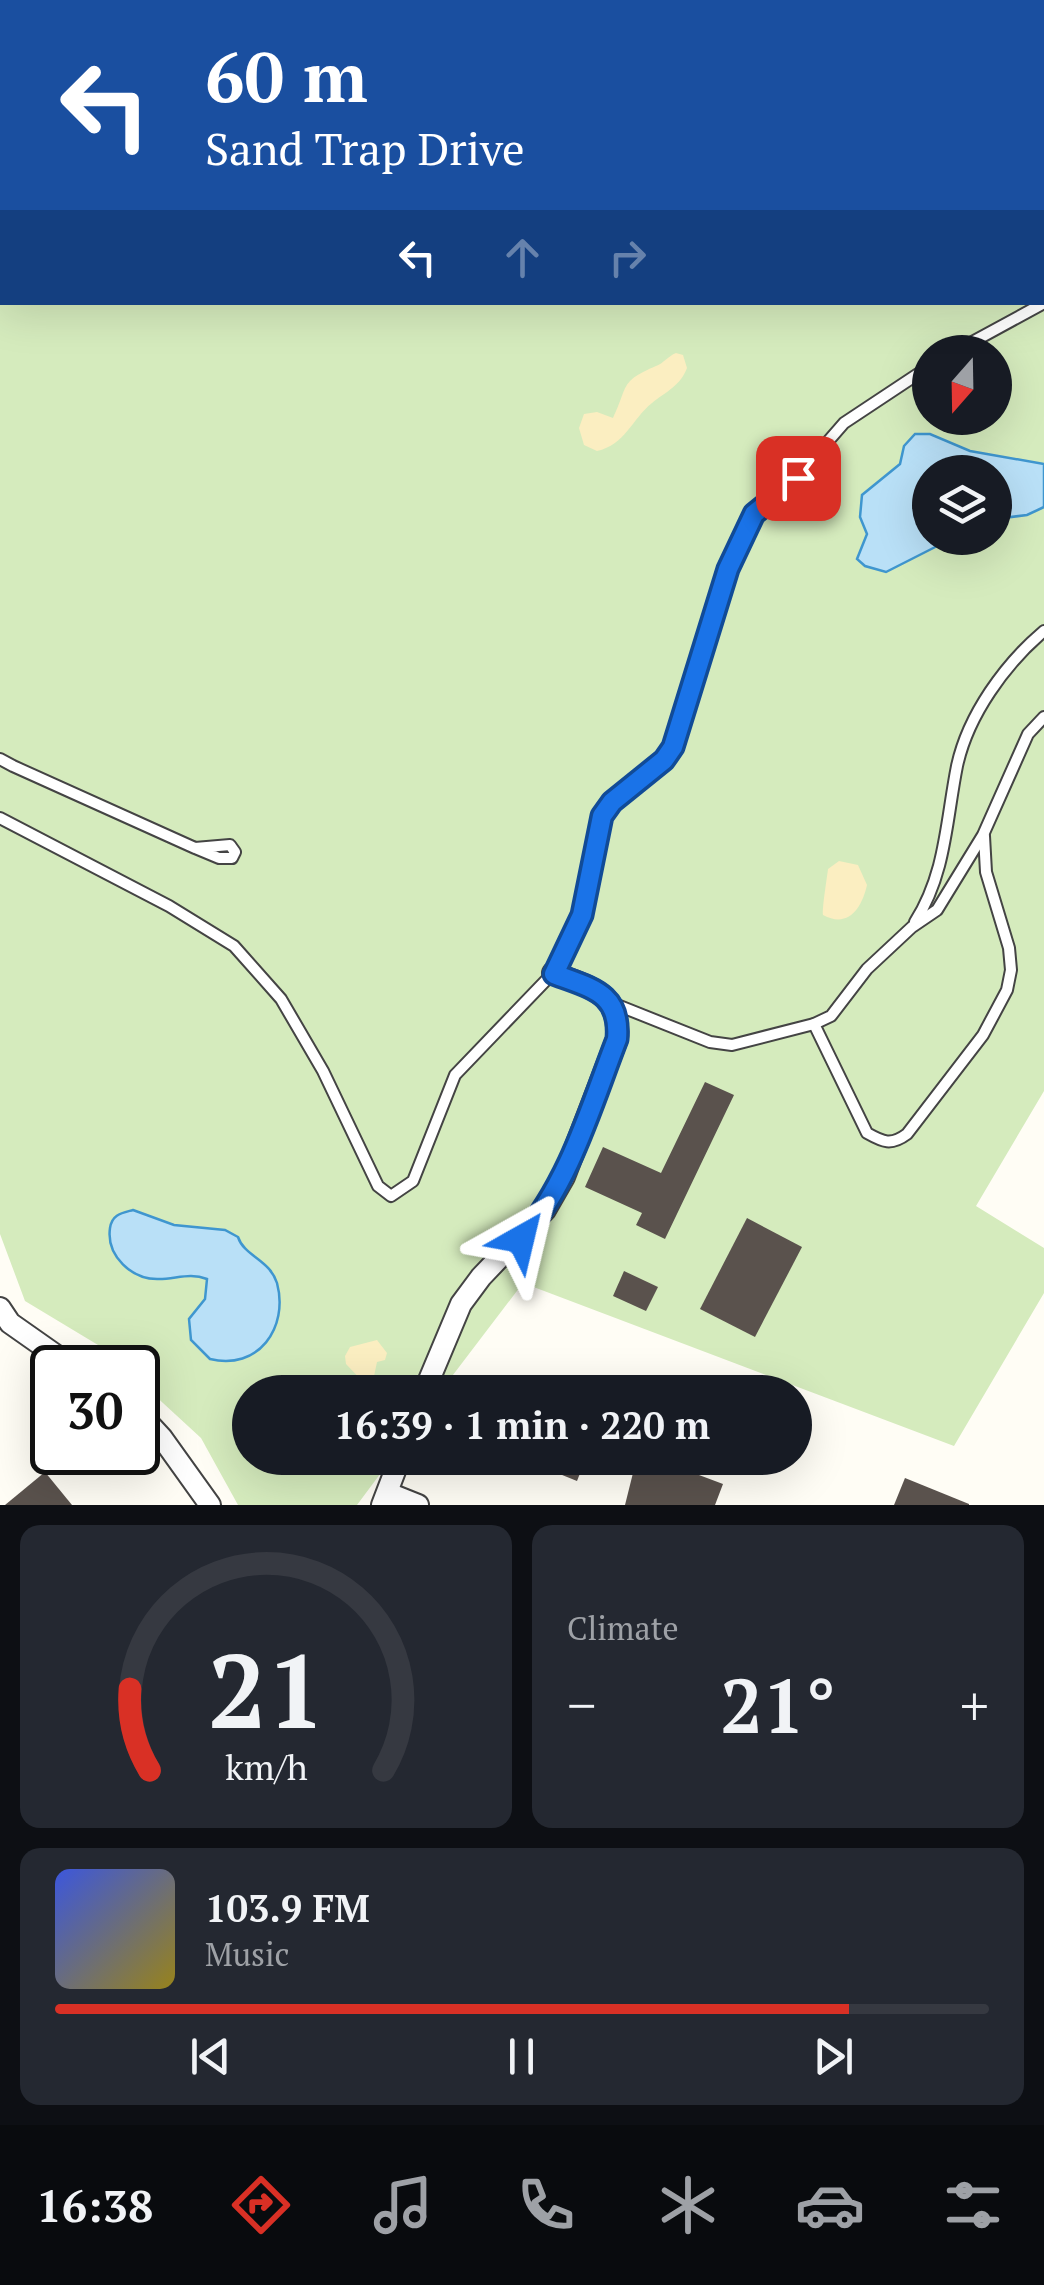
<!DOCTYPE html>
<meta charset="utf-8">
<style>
body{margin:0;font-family:"PT Serif",serif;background:#242831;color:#f1f3f6;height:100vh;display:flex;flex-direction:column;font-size:38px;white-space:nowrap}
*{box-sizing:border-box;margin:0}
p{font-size:32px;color:#9ea1a6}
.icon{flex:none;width:55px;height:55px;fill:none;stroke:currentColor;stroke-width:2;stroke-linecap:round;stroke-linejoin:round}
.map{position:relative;height:1505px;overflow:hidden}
.panel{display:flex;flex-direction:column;gap:20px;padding:20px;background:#0d0f14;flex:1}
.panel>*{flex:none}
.guide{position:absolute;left:0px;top:0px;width:1045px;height:305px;box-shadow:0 10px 40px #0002;background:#1a4fa0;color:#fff;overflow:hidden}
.needle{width:65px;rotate:200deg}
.controls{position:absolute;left:912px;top:335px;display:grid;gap:20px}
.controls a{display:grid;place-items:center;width:100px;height:100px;border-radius:50%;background:#171b24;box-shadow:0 10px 40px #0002;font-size:50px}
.speed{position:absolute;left:30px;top:1345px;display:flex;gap:20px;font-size:50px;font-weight:700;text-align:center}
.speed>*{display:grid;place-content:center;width:130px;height:130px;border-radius:50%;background:#171b24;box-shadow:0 10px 40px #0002;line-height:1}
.speed .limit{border:5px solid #111;border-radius:15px;background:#fff;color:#111}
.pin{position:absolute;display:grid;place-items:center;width:85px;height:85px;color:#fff;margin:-42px;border-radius:20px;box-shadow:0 5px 15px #0006}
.me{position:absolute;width:110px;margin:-55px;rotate:37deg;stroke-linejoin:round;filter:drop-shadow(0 0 8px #0008)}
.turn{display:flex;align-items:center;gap:35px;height:210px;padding:0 40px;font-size:45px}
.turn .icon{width:130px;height:130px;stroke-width:2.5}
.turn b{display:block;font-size:70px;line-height:85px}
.lanes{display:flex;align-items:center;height:95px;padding:0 40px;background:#0003;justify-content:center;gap:50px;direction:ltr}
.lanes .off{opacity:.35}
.big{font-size:75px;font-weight:600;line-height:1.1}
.panel .card{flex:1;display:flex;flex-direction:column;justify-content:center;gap:15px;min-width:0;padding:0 35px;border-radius:20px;background:#242831}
.panel .dial{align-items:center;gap:0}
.dial svg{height:260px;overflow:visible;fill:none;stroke:#363941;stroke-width:7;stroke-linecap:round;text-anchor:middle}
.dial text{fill:#f1f3f6;stroke:none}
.song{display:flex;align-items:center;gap:30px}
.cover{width:120px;height:120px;border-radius:15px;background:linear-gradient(135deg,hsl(230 70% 55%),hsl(50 70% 35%))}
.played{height:10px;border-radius:5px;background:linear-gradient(90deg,#d93025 85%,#363941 85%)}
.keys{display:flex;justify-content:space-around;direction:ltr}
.heat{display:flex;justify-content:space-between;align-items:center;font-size:55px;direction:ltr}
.panel .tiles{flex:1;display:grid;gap:20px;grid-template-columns:1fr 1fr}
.card:last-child{grid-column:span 2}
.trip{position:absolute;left:232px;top:1375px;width:580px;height:100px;border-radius:50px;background:#171b24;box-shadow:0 10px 40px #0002;font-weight:600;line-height:100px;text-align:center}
.tab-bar{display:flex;height:160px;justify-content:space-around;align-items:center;background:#090b0e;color:#9ea1a6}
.tab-bar .icon{width:70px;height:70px}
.tab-bar .current{color:#d93025}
.tab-bar b{font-size:45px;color:#f1f3f6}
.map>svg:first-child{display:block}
.green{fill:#d5ebbd;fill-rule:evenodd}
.sand{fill:#fbeec1}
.water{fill:#b9e0f7;stroke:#3f96cf;stroke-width:2.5}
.building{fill:#5a524d}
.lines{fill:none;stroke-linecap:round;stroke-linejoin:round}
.lane-casing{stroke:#444;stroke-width:14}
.street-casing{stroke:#444;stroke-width:24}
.lane{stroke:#fff;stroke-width:10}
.street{stroke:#fff;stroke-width:20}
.route-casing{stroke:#114b97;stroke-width:25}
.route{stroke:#1a73e8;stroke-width:18}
</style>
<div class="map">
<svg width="1044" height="1505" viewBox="0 0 1044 1505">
<rect width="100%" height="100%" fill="#fffdf5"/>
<path class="green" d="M0,0H1044V1091L976,1206L1044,1248V1293L954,1446L523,1283L440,1392H250V1458H392L357,1505H238L201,1438L138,1380V1368L124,1367L103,1348L25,1301L0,1234ZM2,2H1042V302H2ZM930,352H995V418H930ZM930,472H995V538H930Z"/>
<g class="sand">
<path d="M676,353L683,355L687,368C680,386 667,391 652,403C632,419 625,445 597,451L584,445L579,428L584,414L597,412L613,418C629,385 619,382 656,366C664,363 668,356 676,353Z"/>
<path d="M839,861L858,865L867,885C862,907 849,929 823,915C822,908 827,878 828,869Z"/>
<polygon points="377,1340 387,1353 385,1360 377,1362 373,1381 364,1383 346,1364 345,1356 350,1347"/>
</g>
<g class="water">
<polygon points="915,434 930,434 970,451 1044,464 1044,507 1027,515 995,519 995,472 930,472 930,538 953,538 886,572 865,566 857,559 867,534 860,517 862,495 900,464 904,446"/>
<path d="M133,1210L174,1225L225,1230L238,1237C244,1256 270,1260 277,1283C289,1328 258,1371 210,1359L191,1340L189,1319L205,1299L207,1279C190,1272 176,1279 159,1279C132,1280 106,1256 110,1228C112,1214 122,1213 133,1210Z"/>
</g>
<g class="building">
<polygon points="705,1082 734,1095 665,1239 636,1225 642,1213 585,1187 603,1147 661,1173"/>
<polygon points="747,1218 802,1247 755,1337 700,1309"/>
<polygon points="624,1271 658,1287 646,1311 613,1296"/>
<polygon points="520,1458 586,1458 577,1481"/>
<polygon points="644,1458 678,1458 683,1469 723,1484 715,1505 625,1505 634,1469 639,1471"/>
<polygon points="45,1472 72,1505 5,1505"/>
<polygon points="905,1478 969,1504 969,1505 894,1505"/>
</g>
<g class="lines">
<g class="lane-casing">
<g id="lane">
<polyline points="793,0 797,2"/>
<polyline points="66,2 70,0"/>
<polyline points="1009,2 1011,0"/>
<polyline points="0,31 2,30"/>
<polyline points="954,352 1044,303"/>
<polyline points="0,759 13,766 195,848 219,858 232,858 235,852 230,845 195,848"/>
<polyline points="0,818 169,906 234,946 281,999 323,1071 378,1186 391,1196 413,1181 455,1075 553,973 582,915 601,816 612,802 665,760 673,747 728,569 754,514 797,477 844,423 930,366"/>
<path d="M915,922C946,873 946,821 957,766C968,715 1005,664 1044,631"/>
<polyline points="612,1003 710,1042 732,1045 814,1024 831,1016 867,969 912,927 937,910 983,835 1028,734 1044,717"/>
<path d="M814,1024L867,1133C883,1142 891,1146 907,1134L983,1035L1007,990L1011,970L1009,948L986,872L984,836"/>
</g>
</g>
<g class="street-casing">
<g id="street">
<polyline points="0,1308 10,1323 74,1368"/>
<path d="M424,1392L461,1304L481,1277L545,1210L564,1177L617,1039C621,992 590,988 553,973"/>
<polyline points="138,1412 162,1438 210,1505"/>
<polyline points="388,1493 418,1505"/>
<polyline points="382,1505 400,1458"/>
</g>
</g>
<use href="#lane" class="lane"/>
<use href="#street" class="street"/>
</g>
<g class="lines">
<g class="route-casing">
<path id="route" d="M521,1239C570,1181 590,1109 617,1039C621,992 590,988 554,974L582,915L602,816L612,802L664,760L673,747L728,569L754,514L798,478"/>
</g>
<use href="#route" class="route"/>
</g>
</svg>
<div class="controls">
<a><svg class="needle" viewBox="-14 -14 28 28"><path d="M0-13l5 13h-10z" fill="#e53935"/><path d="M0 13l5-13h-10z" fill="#9ea1a6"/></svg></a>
<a><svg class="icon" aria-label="layers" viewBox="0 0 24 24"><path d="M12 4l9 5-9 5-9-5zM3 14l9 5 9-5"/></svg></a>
</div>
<div class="speed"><div class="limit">30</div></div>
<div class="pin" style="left:798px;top:478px;background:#d93025"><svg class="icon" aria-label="arrive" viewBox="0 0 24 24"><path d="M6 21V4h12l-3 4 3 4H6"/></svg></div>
<svg class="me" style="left:521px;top:1239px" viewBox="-20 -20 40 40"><path d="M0-17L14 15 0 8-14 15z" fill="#1a73e8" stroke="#fff" stroke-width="4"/></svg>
<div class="trip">16:39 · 1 min · 220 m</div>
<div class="guide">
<div class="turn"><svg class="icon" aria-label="left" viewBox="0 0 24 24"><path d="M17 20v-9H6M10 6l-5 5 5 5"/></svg><div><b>60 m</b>Sand Trap Drive</div></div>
<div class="lanes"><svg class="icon" aria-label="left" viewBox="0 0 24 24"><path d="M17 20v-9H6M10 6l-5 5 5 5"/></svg><svg class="icon off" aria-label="ahead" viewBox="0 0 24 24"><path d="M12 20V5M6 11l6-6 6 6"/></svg><svg class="icon off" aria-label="right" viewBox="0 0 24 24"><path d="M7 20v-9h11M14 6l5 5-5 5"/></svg></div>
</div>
</div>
<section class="panel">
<div class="tiles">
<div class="card dial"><svg viewBox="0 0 100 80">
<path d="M14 69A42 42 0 1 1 86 69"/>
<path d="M14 69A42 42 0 0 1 8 44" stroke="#d93025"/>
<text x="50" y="56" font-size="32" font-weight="700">21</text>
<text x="50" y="72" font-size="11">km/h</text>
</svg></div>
<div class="card"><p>Climate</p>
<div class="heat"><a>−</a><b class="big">21°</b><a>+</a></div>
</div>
<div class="card">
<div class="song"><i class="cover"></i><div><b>103.9 FM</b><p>Music</p></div></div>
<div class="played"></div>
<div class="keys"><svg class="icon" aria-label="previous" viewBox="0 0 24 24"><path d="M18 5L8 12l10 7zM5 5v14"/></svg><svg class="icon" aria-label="pause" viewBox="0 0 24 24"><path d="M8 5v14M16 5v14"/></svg><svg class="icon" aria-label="next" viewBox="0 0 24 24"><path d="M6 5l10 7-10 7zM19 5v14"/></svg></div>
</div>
</div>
</section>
<nav class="tab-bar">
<b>16:38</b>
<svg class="icon current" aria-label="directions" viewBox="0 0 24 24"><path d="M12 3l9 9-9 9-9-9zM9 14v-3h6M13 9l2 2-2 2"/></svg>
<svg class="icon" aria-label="music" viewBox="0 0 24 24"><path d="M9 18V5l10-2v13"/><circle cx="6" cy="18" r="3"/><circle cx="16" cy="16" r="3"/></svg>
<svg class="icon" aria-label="phone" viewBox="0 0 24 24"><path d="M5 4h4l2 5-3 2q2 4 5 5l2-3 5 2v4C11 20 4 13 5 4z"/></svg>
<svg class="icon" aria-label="climate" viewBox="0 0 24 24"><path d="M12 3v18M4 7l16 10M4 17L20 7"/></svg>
<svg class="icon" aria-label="car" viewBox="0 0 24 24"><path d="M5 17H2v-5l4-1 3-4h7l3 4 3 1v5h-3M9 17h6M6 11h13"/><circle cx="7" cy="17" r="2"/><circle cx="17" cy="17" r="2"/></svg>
<svg class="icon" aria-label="filters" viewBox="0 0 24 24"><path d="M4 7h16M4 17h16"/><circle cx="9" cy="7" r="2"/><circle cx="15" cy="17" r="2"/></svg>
</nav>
